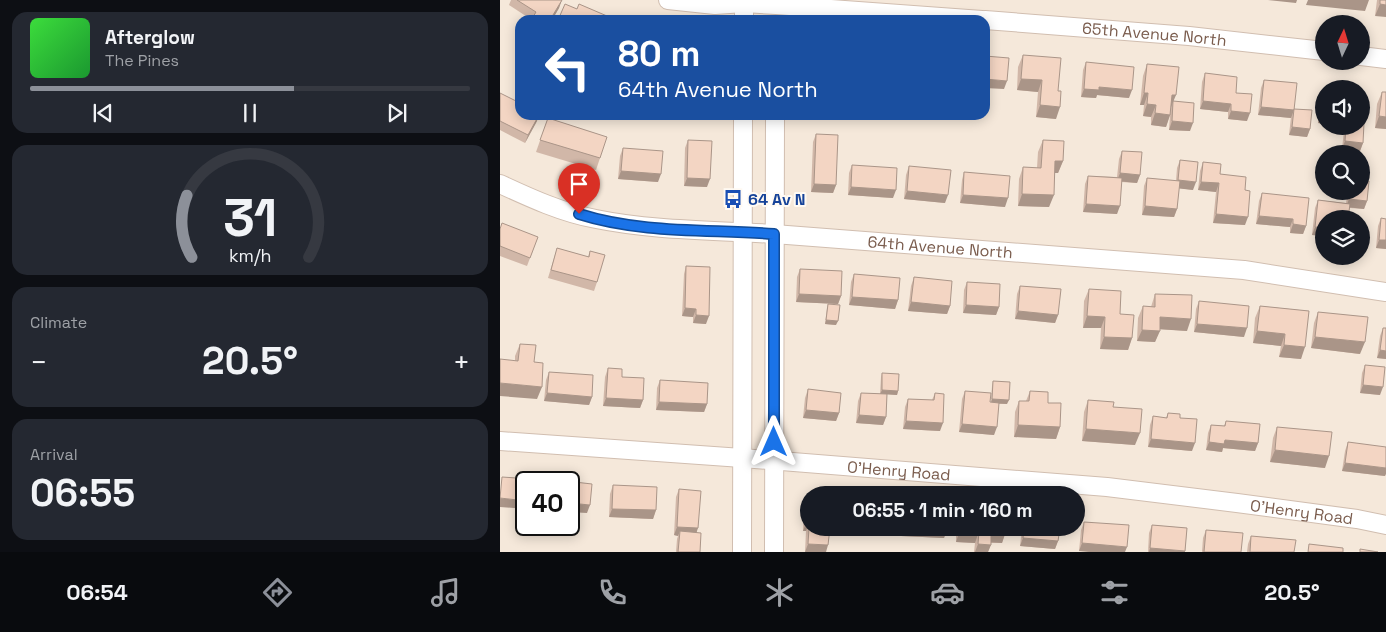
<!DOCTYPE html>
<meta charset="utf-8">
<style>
body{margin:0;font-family:"Space Grotesk",sans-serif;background:#242831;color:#f1f3f6;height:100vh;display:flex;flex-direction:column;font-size:19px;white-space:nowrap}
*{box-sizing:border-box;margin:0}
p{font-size:16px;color:#9ea1a6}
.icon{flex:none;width:28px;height:28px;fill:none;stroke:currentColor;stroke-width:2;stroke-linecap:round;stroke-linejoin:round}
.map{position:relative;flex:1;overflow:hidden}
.side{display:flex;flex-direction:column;gap:12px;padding:12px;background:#0d0f14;width:500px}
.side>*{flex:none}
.top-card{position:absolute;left:15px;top:15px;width:475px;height:105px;border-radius:15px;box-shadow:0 2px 12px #0003;background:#1a4fa0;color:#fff;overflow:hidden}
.needle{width:32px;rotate:4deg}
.tools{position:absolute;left:815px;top:15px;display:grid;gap:10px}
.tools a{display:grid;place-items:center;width:55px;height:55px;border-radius:50%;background:#171b24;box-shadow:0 2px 12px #0003;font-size:25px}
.speed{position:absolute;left:15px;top:471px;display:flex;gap:10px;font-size:25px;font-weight:700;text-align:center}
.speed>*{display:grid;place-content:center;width:65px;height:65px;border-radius:50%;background:#171b24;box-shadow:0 2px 12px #0003;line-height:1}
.speed .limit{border:2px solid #111;border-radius:8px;background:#fff;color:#111}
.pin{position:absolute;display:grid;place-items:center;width:42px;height:42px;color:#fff;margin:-51px -21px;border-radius:50% 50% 50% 0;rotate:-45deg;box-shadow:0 0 5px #0007}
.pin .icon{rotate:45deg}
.me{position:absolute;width:55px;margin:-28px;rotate:0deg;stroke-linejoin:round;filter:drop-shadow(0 0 4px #0008)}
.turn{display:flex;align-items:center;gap:18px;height:105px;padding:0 20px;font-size:22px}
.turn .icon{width:65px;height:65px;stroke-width:2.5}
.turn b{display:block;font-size:35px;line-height:42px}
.big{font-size:38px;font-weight:600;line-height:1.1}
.side .widget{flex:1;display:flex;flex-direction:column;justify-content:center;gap:8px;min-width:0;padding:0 18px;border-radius:15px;background:#242831}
.side .dial{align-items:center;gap:0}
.dial svg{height:130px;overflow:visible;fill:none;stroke:#363941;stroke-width:7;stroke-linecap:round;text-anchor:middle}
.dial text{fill:#f1f3f6;stroke:none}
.song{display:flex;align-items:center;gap:15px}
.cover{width:60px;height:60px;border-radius:8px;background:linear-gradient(135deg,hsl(120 70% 55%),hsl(130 70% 35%))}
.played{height:5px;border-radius:2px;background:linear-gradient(90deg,#8c9099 60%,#363941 60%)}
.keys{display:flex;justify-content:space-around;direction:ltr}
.heat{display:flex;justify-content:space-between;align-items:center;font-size:28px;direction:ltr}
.trip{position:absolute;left:300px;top:486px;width:285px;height:50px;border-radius:25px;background:#171b24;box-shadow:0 2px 12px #0003;font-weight:600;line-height:50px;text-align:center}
.dock{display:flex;height:80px;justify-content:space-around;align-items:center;background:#090b0e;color:#9ea1a6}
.dock .icon{width:35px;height:35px}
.dock .active{color:#8c9099}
.dock b{font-size:22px;color:#f1f3f6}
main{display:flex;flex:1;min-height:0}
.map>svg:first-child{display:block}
.residential{fill:#f5e8da;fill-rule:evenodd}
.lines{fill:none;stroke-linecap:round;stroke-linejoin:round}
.minor-casing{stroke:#d1beb0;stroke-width:20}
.minor{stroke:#fff;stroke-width:18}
.wall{fill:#d1b7a8}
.shaded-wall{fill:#aa9588}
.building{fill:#f3d5c3;stroke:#aa9588}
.route-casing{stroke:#114b97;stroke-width:12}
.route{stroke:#1a73e8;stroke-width:9}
.labels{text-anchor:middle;stroke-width:4;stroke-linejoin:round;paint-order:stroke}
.street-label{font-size:16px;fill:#7a5c4d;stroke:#fffaf3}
.transit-label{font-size:16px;font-weight:bold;fill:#164399;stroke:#fffaf3;text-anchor:start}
</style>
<main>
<section class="side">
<div class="widget">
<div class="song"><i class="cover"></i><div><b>Afterglow</b><p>The Pines</p></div></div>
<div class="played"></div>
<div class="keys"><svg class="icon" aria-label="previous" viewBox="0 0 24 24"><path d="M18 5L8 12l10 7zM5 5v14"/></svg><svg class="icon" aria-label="pause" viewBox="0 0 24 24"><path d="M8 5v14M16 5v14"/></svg><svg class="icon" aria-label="next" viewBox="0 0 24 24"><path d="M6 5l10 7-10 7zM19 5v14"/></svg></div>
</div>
<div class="widget dial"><svg viewBox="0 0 100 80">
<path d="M14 69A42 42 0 1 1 86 69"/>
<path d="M14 69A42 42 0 0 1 11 31" stroke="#8c9099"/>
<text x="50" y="56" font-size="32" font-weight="700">31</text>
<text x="50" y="72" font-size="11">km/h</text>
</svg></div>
<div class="widget"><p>Climate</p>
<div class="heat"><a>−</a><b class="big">20.5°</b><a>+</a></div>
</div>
<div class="widget"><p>Arrival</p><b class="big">06:55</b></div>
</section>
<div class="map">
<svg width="886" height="552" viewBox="0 0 886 552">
<rect width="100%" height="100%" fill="#fdf6ec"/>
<path class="residential" d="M0,0H886V552H0ZM20,20H485V115H20ZM824,24H861V61H824ZM824,89H861V126H824ZM824,154H861V191H824ZM824,219H861V256H824ZM26,482H69V525H26ZM309,495H576V528H309Z"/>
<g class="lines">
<g class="minor-casing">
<g id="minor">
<polyline points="168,0 215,5 244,3 276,5 482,20"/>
<polyline points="244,0 244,20"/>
<path id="s1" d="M485,20L689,36L824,51"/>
<polyline points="861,56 886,59"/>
<path id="s2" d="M0,184C30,198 63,213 96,219C155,231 215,230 274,234L744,270L886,292"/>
<path id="s3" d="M0,441L242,458L607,487L737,503L857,519L886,525"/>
<polyline points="242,552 243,115"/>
<polyline points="274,552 275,115"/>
</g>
</g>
<use href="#minor" class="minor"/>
</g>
<g class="wall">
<polygon points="11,0 61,0 59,8 52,20 32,20 9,5"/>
<polygon points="877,0 886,0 875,16"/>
<polygon points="523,55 558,91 556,119 536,117 538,92 517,90 518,67"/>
<polygon points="586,62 629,98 597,95 596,98 581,97 583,70"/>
<polygon points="647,64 674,101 690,131 669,130 670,115 666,127 651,125 651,117 643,116 644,105 640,105 643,76"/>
<polygon points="705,73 736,93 747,121 728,119 728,112 700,109 702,82"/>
<polygon points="764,80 794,110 810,129 807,137 789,135 791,117 791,118 758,115 761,88"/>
<polygon points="824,88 824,124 818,123 821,96"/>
<polygon points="882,92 886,129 875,128 877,104"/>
<polygon points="0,93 37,121 25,143 0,130"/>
<polygon points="48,118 100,158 96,170 36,152"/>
<polygon points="845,126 861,126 863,143 860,151 842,149 844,130"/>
<polygon points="316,134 336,185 333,193 311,192 313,142"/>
<polygon points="188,140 207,187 184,186 185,148"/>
<polygon points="543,140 563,161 558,173 555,173 549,207 518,206 519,179 523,167 537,168 538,152"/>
<polygon points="123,148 158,182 118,179 120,156"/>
<polygon points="622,151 640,175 637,183 621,182 617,214 583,212 585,184 588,176 617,177 619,159"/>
<polygon points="680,160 693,190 679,188 677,209 674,217 642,215 644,186 647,178 676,181 677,168"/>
<polygon points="703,162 720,174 745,190 745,225 713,223 716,192 698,190 700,171"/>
<polygon points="352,165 393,198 348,195 349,173"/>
<polygon points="409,166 445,203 404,199 406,175"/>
<polygon points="464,172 505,207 460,203 462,180"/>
<polygon points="848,191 861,191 867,201 864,209 850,208 824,219 824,236 812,235 815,208 818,200 846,203"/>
<polygon points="762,193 806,226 803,234 790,233 790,227 756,224 759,201"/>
<polygon points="881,218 886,219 886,249 876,248 878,226"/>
<polygon points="0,229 38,237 27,266 0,256"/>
<polygon points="57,248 88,257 90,251 97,282 94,291 48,278"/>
<polygon points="186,266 206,324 193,323 193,317 182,316 184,274"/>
<polygon points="300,269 341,296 338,304 296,302 297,277"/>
<polygon points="354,274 398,300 395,309 349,305 351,282"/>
<polygon points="414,277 450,306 447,314 408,311 411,286"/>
<polygon points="467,282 499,307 496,315 463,313 464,290"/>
<polygon points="520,286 558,315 555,323 515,319 517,294"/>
<polygon points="589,289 620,314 632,338 628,350 600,349 601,328 583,328 584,301"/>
<polygon points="655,294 687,331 660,329 655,342 637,341 638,318 643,306 651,307"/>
<polygon points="699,301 744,337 694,332 696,309"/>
<polygon points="328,304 336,325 325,324 327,308"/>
<polygon points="760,306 809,311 801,359 779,357 781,346 753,343 755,318"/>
<polygon points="818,312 860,354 811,348 814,323"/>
<polygon points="883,328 886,359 877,358 880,336"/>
<polygon points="20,344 34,362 37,399 15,361 15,356"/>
<polygon points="865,365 880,395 860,393 862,373"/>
<polygon points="108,368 122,377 143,400 140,408 103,406 105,377"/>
<polygon points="49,372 92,397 89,405 44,401 46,380"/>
<polygon points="382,373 398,391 397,395 387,394 386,417 383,425 356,423 358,401 361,393 380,394 381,377"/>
<polygon points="160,380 207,404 204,412 156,410 157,388"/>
<polygon points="493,381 507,404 499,404 494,435 459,432 462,399 465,391 491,402 492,386"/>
<polygon points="308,389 339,413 336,421 303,418 305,398"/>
<polygon points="530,391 548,403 560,427 556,439 514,437 515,412 519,401 526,401"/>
<polygon points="435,393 440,431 403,429 405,407 408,399 432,400"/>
<polygon points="588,400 613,407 635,445 582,441 584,412"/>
<polygon points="668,413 680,418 692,451 648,447 650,425 653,416 666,418"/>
<polygon points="726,421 758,443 755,451 723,448 722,452 706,450 708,433 711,425 724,426"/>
<polygon points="777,427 825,468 770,462 773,438"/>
<polygon points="848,442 885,476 842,471 845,451"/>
<polygon points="113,485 156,510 153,519 109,517 110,494"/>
<polygon points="179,489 197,532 200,552 176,552 177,539 178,536 174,535 176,497"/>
<polygon points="307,498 309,498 309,528 330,528 305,552 306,531 303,531 304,507"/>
<polygon points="584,522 625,552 579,551 581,530"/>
<polygon points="652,525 687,528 685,552 648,552 649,533"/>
<polygon points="401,528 447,528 444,538 401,536"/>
<polygon points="456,528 507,528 502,543 491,543 488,552 474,552 475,543 456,542"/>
<polygon points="522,528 560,528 558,541 555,549 520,546"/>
<polygon points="706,530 741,552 702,552 703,538"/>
<polygon points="751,536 794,552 747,552 748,544"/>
</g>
<g class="shaded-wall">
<polygon points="62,0 59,8 52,20 50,20"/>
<polygon points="768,0 797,0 796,3"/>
<polygon points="808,0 869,0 865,11 806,5"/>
<polygon points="880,4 886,5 886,17 875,16"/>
<polygon points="485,79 507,81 504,89 485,88"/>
<polygon points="521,79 542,80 538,92 517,90"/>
<polygon points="599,87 632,90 629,98 597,95 596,98 581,97 584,89"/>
<polygon points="644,93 648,93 644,105 640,105"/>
<polygon points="672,95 676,95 671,107 667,107"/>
<polygon points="703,101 731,104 728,112 700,109"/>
<polygon points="647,104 656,105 651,117 643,116"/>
<polygon points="540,105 560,107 556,119 536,117"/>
<polygon points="761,107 794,110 791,118 758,115"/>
<polygon points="731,111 750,113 747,121 728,119"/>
<polygon points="655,113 670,115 666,127 651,125"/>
<polygon points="39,115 37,121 25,143 28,135"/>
<polygon points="820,115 824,115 824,124 818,123"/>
<polygon points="879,116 886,117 886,129 875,128"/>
<polygon points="672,121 693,123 690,131 669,130"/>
<polygon points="792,127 810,129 807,137 789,135"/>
<polygon points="845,141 863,143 860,151 842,149"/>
<polygon points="555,161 563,161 558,173 551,173"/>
<polygon points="121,171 161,174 158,182 118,179"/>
<polygon points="620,173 640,175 637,183 617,181"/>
<polygon points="187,178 210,179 207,187 184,186"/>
<polygon points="678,180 696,182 693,190 675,188"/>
<polygon points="701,182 719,183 716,192 698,190"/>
<polygon points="314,184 336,185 333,193 311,192"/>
<polygon points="351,187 396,190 393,198 348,195"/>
<polygon points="407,191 448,195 445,203 404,199"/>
<polygon points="522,194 554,195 549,207 518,206"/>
<polygon points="463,195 508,198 505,207 460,203"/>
<polygon points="849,199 867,201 864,209 846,207"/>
<polygon points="586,204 620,206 617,214 583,212"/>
<polygon points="645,206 677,209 674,217 642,215"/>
<polygon points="716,214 748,217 745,225 713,223"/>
<polygon points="759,216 793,219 790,227 756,224"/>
<polygon points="793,224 806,226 803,234 790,233"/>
<polygon points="815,227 824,228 824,236 812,235"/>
<polygon points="879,240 886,240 886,249 876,248"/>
<polygon points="299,294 341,296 338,304 296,302"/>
<polygon points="352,297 398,300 395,309 349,305"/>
<polygon points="411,302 450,306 447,314 408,311"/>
<polygon points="466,305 499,307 496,315 463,313"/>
<polygon points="185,308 196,309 193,317 182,316"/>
<polygon points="518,311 558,315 555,323 515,319"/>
<polygon points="196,315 209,316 206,324 193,323"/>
<polygon points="587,316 605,317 601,328 583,328"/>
<polygon points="660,317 691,319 687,331 656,329"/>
<polygon points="326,320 338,321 336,325 325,324"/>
<polygon points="697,324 747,328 744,337 694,332"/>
<polygon points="642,330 660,331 655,342 637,341"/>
<polygon points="757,331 785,334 781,346 753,343"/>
<polygon points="604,337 632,338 628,350 600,349"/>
<polygon points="815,337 865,342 860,354 811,348"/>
<polygon points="784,345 805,347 801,359 779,357"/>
<polygon points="880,350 886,351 886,359 877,358"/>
<polygon points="0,383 42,387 37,399 0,396"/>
<polygon points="863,385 883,387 880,395 860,393"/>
<polygon points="382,390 398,391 397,395 380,394"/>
<polygon points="47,393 92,397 89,405 44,401"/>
<polygon points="106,398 143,400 140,408 103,406"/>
<polygon points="492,399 509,400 507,404 491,403"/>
<polygon points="159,402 207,404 204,412 156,410"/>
<polygon points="306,410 339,413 336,421 303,418"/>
<polygon points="359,415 386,417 383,425 356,423"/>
<polygon points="406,421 443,423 440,431 403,429"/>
<polygon points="462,424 497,427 494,435 459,432"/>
<polygon points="518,425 560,427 556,439 514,437"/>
<polygon points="586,429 640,433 635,445 582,441"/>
<polygon points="651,439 695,443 692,451 648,447"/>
<polygon points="725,440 758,443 755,451 723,448 722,452 706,450 709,442"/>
<polygon points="775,450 829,456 825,468 770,462"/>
<polygon points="845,463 886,468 886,474 885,476 842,471"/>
<polygon points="0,498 26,501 26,509 0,507"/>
<polygon points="69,503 90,505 87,513 69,512"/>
<polygon points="112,509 156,510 153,519 109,517"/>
<polygon points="306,523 309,523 306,531 303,531"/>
<polygon points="177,527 198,528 195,537 180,531 178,536 174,535"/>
<polygon points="349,528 389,528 386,535 347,533"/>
<polygon points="404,528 447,530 444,538 401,536"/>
<polygon points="460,530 479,531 475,543 456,542"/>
<polygon points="491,530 506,531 502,543 487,542"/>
<polygon points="523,538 558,541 555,549 520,546"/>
<polygon points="582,543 627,547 625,552 589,552 579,551"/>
<polygon points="308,544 328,545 326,552 305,552"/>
<polygon points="478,544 491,545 488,552 475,552"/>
<polygon points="650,548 685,551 685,552 649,552"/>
</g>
<g class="building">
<polygon points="17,0 62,0 50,20 39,20 33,17 36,12"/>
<polygon points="880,0 886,0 886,5 880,4"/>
<polygon points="65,4 77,9 79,4 114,19 114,20 58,20"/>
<polygon points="523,55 561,58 558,91 561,91 560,107 540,105 542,80 521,79"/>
<polygon points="485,56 509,58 507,81 485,79"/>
<polygon points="586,62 634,67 632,90 599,87 599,90 584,89"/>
<polygon points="647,64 679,67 676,95 672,95 670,115 655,113 656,105 647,104 648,93 644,93"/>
<polygon points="705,73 737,77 736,93 752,94 750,113 731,111 731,104 703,101"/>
<polygon points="764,80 797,83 794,110 761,107"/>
<polygon points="824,88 833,89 824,89 824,115 820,115"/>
<polygon points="882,92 886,92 886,117 879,116"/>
<polygon points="0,93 20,103 20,115 39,115 28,135 0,121"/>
<polygon points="673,101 694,103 693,123 672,121"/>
<polygon points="794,109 812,110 810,129 792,127"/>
<polygon points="48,118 107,137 100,158 40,140"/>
<polygon points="861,123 864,123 863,143 845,141 846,126 861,126"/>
<polygon points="316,134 338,135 336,185 314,184"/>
<polygon points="188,140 212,141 210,179 187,178"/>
<polygon points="543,140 564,141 563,161 555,161 554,195 522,194 523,167 541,168"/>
<polygon points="123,148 163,151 161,174 121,171"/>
<polygon points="622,151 642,152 640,175 620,173"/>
<polygon points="680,160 698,162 696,182 678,180"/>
<polygon points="703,162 721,164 720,174 746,177 745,190 750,191 748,217 716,214 719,183 701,182"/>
<polygon points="352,165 397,168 396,190 351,187"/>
<polygon points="409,166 451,170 448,195 407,191"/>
<polygon points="464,172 510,176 508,198 463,195"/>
<polygon points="588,176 622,178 620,206 586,204"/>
<polygon points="647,178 680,181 677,209 645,206"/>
<polygon points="861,181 869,181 867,201 849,199 850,191 861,191"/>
<polygon points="762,193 809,198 806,226 793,224 793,219 759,216"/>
<polygon points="818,200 850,204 848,219 824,219 824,228 815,227"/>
<polygon points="881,218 886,219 886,240 879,240"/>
<polygon points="2,223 38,237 30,258 0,246 0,229"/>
<polygon points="57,248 89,257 90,251 105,255 97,282 51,270"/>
<polygon points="186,266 210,267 209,316 196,315 196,309 185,308"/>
<polygon points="300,269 342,271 341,296 299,294"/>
<polygon points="354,274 400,278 398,300 352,297"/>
<polygon points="414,277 452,281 450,306 411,302"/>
<polygon points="467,282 500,284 499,307 466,305"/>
<polygon points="520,286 561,289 558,315 518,311"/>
<polygon points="589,289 621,291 620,314 634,315 632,338 604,337 605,317 587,316"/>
<polygon points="655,294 692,295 691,319 660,317 660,331 642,330 643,306 655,307"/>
<polygon points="699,301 749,306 747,328 697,324"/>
<polygon points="328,304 340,305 338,321 326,320"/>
<polygon points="760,306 809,311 805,347 784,345 785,334 757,331"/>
<polygon points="818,312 868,317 865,342 815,337"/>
<polygon points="883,328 886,328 886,351 880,350"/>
<polygon points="20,344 36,345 34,362 43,363 42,387 0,383 0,359 18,361"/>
<polygon points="865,365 885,367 883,387 863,385"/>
<polygon points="108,368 122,369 122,377 144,378 143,400 106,398"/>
<polygon points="49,372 93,375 92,397 47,393"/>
<polygon points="382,373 399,374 398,391 382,390"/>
<polygon points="160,380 208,383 207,404 159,402"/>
<polygon points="493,381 510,382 509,400 492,399"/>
<polygon points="308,389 341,393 339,413 306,410"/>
<polygon points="465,391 491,393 490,402 499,403 497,427 462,424"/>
<polygon points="530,391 548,392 548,403 561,403 560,427 518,425 519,401 529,401"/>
<polygon points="361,393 387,394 386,417 359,415"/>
<polygon points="435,393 444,394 443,423 406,421 408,399 434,400"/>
<polygon points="588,400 614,402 613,407 642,409 640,433 586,429"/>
<polygon points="668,413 680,414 680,418 697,419 695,443 651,439 653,416 667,418"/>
<polygon points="726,421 760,424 758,443 725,440 724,444 709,442 711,425 725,426"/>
<polygon points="777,427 832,432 829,456 775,450"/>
<polygon points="848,442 886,447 886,468 845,463"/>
<polygon points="2,477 45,480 45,482 26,482 26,501 0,498"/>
<polygon points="57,480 92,484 90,505 69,503 69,482 56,482"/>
<polygon points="113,485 157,487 156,510 112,509"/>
<polygon points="179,489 201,491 198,528 177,527"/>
<polygon points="307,498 309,498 309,523 306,523"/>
<polygon points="584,522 629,525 627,547 582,543"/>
<polygon points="652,525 687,528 685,551 650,548"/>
<polygon points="309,528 330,528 328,545 308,544"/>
<polygon points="404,528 447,528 447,530"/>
<polygon points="460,528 507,528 506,531 491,530 491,545 478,544 479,531 460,530"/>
<polygon points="524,528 560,528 558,541 523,538"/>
<polygon points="706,530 743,533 741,552 704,552"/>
<polygon points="180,531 201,533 200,552 178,552"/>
<polygon points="751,536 796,540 794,552 750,552"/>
<polygon points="809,544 843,548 843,552 808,552"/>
<polygon points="860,549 878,552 860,552"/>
</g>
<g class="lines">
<g class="route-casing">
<path id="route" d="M79,214C142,234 210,229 274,234V442"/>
</g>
<use href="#route" class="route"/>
</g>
<defs>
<g id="bus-bare" transform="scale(1.5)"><path d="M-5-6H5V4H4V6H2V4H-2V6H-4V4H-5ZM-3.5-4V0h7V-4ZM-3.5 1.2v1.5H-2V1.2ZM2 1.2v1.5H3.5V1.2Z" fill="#1a4fb4" stroke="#fffaf3" stroke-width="2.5" paint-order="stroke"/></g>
</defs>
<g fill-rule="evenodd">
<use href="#bus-bare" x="233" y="199"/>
</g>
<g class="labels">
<g class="street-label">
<text dy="6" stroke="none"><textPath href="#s1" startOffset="170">65th Avenue North</textPath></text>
<text dy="6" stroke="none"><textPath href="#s2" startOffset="448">64th Avenue North</textPath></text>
<text dy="6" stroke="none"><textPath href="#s3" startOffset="400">O'Henry Road</textPath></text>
<text dy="6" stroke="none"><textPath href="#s3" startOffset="805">O'Henry Road</textPath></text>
</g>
<g class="transit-label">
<text x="248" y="205">64 Av N</text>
</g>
</g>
</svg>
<div class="tools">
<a><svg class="needle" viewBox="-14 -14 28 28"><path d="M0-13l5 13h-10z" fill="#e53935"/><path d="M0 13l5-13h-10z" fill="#9ea1a6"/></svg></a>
<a><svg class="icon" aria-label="sound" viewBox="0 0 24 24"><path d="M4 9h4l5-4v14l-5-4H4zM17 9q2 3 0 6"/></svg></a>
<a><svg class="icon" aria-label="search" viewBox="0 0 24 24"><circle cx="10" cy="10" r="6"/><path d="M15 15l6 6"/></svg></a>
<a><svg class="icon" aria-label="layers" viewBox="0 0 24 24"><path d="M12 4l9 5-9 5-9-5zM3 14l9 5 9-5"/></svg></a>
</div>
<div class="speed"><div class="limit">40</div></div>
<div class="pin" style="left:79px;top:214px;background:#d93025"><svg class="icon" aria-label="arrive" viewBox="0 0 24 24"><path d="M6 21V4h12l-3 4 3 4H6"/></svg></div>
<svg class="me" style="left:274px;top:442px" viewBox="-20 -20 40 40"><path d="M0-17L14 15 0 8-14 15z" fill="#1a73e8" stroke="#fff" stroke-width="4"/></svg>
<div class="trip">06:55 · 1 min · 160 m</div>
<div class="top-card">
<div class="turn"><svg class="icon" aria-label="left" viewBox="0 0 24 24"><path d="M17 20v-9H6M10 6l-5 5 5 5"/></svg><div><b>80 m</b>64th Avenue North</div></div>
</div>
</div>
</main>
<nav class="dock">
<b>06:54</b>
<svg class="icon active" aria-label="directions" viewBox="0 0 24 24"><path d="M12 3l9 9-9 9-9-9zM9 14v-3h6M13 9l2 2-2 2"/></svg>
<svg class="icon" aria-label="music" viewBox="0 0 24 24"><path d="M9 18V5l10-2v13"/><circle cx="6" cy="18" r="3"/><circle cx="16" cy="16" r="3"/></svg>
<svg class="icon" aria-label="phone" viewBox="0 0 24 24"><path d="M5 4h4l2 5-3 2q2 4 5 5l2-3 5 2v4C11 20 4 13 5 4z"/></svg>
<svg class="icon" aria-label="climate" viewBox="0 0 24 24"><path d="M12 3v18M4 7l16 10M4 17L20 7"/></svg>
<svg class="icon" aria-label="car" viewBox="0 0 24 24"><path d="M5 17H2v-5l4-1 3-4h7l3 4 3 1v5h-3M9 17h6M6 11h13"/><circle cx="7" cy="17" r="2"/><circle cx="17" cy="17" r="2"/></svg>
<svg class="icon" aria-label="filters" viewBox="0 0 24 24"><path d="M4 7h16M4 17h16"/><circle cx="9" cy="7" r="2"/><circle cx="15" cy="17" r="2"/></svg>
<b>20.5°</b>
</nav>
